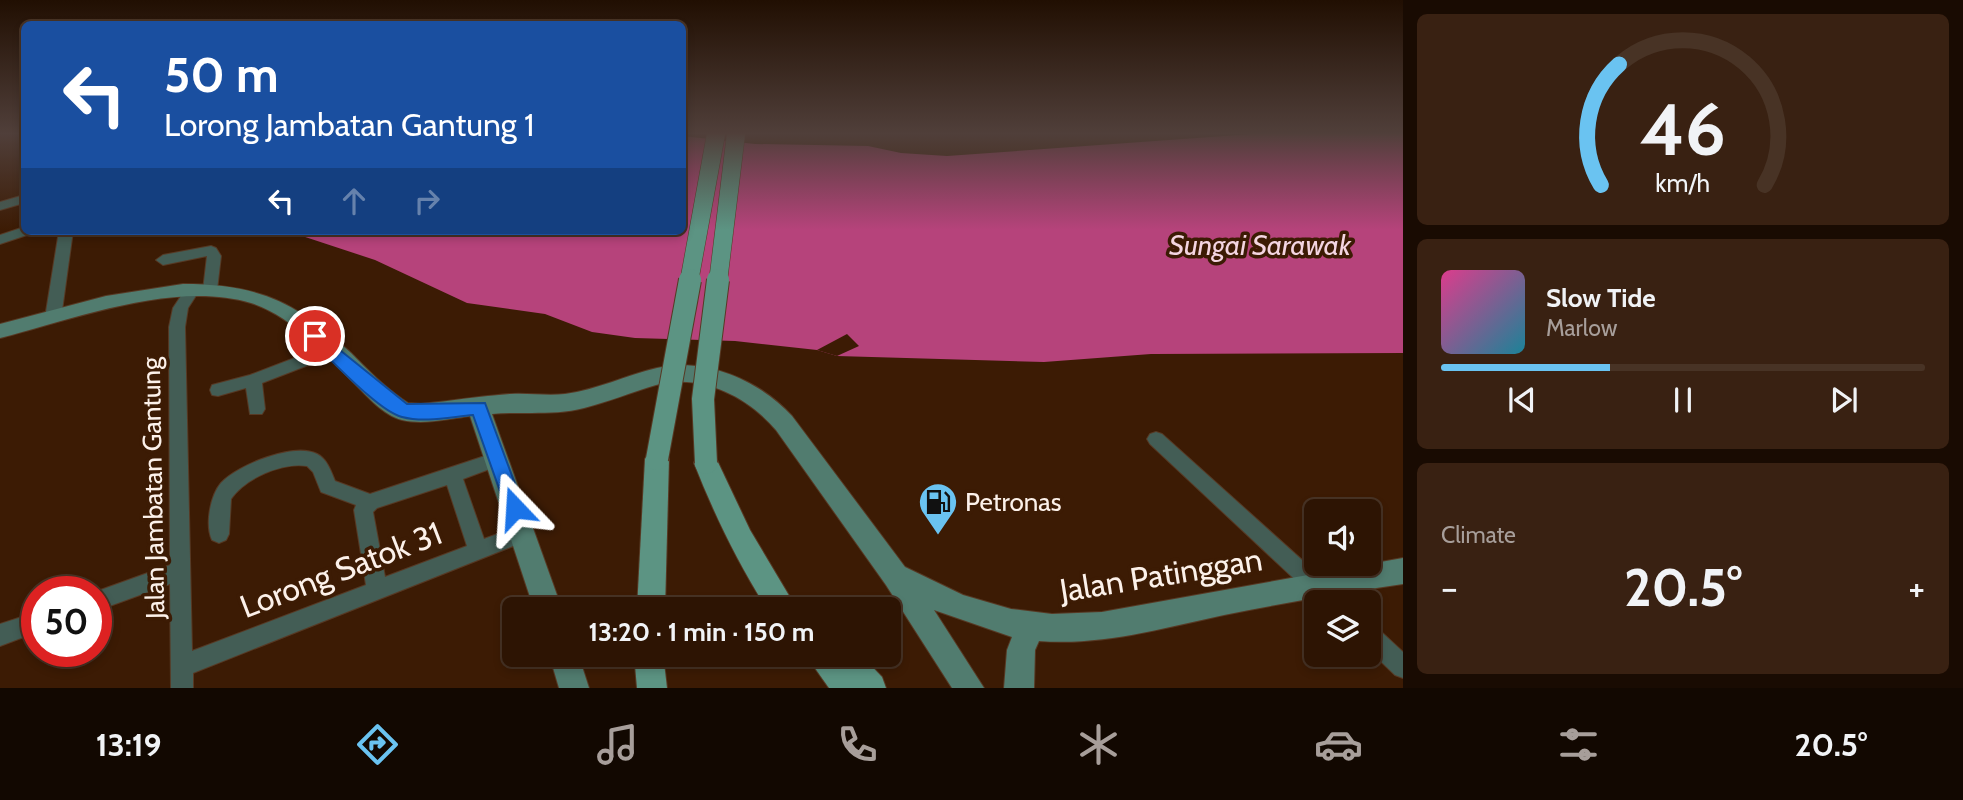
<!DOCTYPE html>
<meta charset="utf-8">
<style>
body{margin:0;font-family:Cabin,sans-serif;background:#392112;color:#f1f3f6;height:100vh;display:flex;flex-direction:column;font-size:26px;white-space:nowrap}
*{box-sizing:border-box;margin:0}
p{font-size:23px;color:#a79e9a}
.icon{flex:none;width:38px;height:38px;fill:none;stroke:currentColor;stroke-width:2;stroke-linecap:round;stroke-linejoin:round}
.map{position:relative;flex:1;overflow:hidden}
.sheet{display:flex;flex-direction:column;gap:14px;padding:14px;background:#190b02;width:560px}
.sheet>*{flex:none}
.guide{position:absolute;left:21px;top:21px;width:665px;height:214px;border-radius:10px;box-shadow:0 4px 10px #0003,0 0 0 2px #483325;background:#1a4fa0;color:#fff;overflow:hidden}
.tools{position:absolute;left:1304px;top:499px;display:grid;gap:14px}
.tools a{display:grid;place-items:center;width:77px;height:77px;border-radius:10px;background:#2d1403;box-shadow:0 4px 10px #0003,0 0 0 2px #483325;font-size:35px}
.speed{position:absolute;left:21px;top:576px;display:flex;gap:14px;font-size:35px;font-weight:700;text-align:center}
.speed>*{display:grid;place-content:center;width:91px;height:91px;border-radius:50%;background:#2d1403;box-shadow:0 4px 10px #0003,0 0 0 2px #483325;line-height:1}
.speed .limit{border:10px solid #d22;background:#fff;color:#111}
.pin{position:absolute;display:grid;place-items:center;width:60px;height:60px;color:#fff;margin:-30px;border:4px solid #fff;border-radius:50%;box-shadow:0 2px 7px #0007}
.me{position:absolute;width:77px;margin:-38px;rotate:340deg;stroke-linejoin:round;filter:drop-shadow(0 0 5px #0008)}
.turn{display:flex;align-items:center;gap:24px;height:147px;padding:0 28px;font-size:32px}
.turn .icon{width:91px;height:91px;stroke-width:2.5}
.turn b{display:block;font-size:49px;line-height:60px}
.lanes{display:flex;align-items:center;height:66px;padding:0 28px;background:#0003;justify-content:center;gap:35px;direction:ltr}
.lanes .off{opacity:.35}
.big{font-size:52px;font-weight:700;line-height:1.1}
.sheet .widget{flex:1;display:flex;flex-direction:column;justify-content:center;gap:10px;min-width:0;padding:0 24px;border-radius:10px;background:#392112}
.sheet .dial{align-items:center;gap:0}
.dial svg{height:182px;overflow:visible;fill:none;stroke:#483325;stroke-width:7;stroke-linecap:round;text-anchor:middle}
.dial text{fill:#f1f3f6;stroke:none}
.song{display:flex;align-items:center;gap:21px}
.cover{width:84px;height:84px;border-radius:10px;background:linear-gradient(135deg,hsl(330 70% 55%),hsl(190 70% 35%))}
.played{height:7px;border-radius:4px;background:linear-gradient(90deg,#6ac3f1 35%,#483325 35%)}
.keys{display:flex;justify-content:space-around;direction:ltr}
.heat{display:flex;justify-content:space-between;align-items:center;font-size:38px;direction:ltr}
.trip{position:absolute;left:502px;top:597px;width:399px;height:70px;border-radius:10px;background:#2d1403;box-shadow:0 4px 10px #0003,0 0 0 2px #483325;font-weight:700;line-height:70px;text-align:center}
.dock{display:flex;height:112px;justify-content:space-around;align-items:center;background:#120801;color:#a79e9a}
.dock .icon{width:49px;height:49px}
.dock .on{color:#6ac3f1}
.dock b{font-size:32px;color:#f1f3f6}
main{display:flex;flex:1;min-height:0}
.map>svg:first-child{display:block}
.water{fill:#b6437b}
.pier{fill:#3c1b04}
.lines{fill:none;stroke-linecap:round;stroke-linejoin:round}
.street-casing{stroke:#573924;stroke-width:2}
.secondary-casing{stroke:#573924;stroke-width:2}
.primary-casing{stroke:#573924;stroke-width:2}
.street{fill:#435d55;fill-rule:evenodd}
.secondary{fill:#517c6f;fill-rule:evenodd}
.primary{fill:#5c9483;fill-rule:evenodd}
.primary-bridge-far1-casing{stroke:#573924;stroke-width:19;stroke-linecap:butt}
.primary-bridge-casing{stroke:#573924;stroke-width:24;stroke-linecap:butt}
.primary-bridge-far1{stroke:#5c9483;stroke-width:18}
.primary-bridge{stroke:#5c9483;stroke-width:22}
.route{fill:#1a73e8;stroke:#114b97;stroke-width:2}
.labels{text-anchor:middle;stroke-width:7;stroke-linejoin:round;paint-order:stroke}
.street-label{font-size:26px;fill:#fcf1ea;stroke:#3c1b04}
.poi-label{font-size:26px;fill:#fcf1ea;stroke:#3c1b04;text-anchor:start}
.water-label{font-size:28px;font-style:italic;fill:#f4d5e1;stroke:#3c1b04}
.near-street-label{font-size:32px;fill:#fcf1ea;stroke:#3c1b04}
</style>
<main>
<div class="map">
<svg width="1403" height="688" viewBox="0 0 1403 688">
<rect width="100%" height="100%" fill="#3c1b04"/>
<polygon class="water" points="1252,134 1403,134 1403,353 1151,354 1044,362 837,356 817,350 735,341 635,338 592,332 545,314 467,303 375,260 287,231 682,231 683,136 755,144 868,146 901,153 947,156"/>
<polygon class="pier" points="847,334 859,346 837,356 817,350"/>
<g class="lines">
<g class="street-casing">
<g id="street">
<polygon points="24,195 24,203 0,210 0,202"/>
<polygon points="24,227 24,231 32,231 30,234 0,244 0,235"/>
<polygon points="59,231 73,231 61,318 53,323 45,318"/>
<polygon points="211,246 216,248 221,256 217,290 210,295 203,290 207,256 163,265 156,260 163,255"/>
<path d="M192,286L199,291L188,308L185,327L192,651L366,585L354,510L356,505L321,492L313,472L307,466C283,462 245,478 231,499L229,534L226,540L219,543L212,540C205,525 210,496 221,483C238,465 294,442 317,454C327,459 331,471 335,481L370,494L497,452L503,454L506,459L503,464L463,479L484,539L524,524L531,527L534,533L531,539L193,673V688H171L170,584L96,611L95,592L170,565L169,327L173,308L187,287ZM447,485L467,546L385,577L373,512L377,508Z"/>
<polygon points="331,344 339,350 337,354 262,383 265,409 262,414 250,414 246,388 218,396 212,395 210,390 212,385 250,375"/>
<polygon points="1156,432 1162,434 1341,595 1344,602 1319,602 1150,444 1147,439 1150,434"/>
<polygon points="37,612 37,632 0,646 0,624"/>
<polygon points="1368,624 1376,627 1403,652 1403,678 1395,675 1368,649"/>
</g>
</g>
<g class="secondary-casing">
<g id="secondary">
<path d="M183,284C258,284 297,302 351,353C369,371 386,389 408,403L421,404C451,401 481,396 511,394C529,393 547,396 565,394C597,390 626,375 657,368C706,357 760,381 792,416L905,567L963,595L1011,609L1052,614L1102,612L1403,558V584C1343,593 1283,603 1224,615C1163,628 1102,646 1039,641L1035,650L1034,688H1004L1007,650L1012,637L934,610L984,688H952L886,585L776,430C747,396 701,373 656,385C632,392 608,402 584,408C554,416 523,411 492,414L562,609H534L470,416C448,419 424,425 402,420C383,415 368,397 355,384C325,354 293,317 251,303C176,280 73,319 0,338V324L106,296Z"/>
<polygon points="549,654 578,654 589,688 559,688"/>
</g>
</g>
<g class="primary-casing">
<g id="primary">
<polygon points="657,449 665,452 669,459 665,609 637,609 645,459 649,452"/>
<path d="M706,453L715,456L750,530L797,609H767C738,563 714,514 694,463L697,456Z"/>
<polygon points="634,654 663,654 667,688 637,688"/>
<polygon points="805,654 860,654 882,677 886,688 829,688"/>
</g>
</g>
<use href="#street" class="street"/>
<use href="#secondary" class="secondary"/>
<use href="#primary" class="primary"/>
<g class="primary-bridge-far1-casing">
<g id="primary-bridge-far1">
<polyline points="689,282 716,134"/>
<polyline points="718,282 736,134"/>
</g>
</g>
<g class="primary-bridge-casing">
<g id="primary-bridge">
<polyline points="657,459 690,280"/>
<polyline points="706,463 703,399 718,280"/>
</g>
</g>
<use href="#primary-bridge-far1" class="primary-bridge-far1"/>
<use href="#primary-bridge" class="primary-bridge"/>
</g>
<linearGradient id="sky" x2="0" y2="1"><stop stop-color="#210f02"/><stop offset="0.58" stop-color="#503f3a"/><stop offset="1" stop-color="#503f3a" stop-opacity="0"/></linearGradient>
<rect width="1403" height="230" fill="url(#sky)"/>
<path class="route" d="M315,330L407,404L485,403L524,508L522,514L515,517L508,514L473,415C450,417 425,423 402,417C378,411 330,358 310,340L307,336Z"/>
<defs>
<g id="fuel-pin" transform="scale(2.0125)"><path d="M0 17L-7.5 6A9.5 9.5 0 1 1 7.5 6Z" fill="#6ac3f1" stroke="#3c1b04"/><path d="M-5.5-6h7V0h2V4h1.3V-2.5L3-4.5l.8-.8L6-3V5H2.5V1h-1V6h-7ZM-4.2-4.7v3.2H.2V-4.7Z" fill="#111"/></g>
</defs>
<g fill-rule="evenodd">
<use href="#fuel-pin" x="938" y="502"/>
</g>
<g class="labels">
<g class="street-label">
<text transform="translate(153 488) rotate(-91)" y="9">Jalan Jambatan Gantung</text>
</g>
<g class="poi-label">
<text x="965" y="511">Petronas</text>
</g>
<g class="water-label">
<text x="1260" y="255">Sungai Sarawak</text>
</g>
<g class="near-street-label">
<text transform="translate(341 570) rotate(-21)" y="11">Lorong Satok 31</text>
<text transform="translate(1161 575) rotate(-9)" y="11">Jalan Patinggan</text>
</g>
</g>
</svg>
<div class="tools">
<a><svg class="icon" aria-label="sound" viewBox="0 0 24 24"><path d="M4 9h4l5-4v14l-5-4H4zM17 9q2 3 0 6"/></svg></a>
<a><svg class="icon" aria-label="layers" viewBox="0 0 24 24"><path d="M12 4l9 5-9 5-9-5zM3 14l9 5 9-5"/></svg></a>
</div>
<div class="speed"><div class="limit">50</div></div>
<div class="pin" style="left:315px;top:336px;background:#d93025"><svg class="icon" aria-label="arrive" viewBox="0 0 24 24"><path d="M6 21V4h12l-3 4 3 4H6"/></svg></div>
<svg class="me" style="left:515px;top:508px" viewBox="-20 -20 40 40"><path d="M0-17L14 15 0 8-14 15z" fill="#1a73e8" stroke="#fff" stroke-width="4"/></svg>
<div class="trip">13:20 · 1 min · 150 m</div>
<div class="guide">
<div class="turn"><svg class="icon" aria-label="left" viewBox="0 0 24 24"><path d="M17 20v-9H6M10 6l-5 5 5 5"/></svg><div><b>50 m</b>Lorong Jambatan Gantung 1</div></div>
<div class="lanes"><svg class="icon" aria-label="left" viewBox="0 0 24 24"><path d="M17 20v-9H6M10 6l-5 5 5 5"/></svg><svg class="icon off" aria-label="ahead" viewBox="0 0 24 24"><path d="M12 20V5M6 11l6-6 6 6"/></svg><svg class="icon off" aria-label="right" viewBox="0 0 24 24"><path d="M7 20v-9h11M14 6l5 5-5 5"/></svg></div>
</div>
</div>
<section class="sheet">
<div class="widget dial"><svg viewBox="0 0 100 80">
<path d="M14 69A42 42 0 1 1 86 69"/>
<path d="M14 69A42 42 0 0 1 22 16" stroke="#6ac3f1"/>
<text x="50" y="56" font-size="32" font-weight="700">46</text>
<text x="50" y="72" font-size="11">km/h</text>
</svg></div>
<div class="widget">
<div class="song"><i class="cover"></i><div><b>Slow Tide</b><p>Marlow</p></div></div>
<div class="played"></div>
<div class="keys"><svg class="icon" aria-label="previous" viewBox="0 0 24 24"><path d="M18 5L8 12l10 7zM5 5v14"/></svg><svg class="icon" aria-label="pause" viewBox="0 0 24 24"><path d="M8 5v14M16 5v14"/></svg><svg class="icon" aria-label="next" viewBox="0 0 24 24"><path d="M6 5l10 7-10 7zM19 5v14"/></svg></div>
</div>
<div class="widget"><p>Climate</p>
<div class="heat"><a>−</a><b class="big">20.5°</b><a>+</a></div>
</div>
</section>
</main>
<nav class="dock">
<b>13:19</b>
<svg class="icon on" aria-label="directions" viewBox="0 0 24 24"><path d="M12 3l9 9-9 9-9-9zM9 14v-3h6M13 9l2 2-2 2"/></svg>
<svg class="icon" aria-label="music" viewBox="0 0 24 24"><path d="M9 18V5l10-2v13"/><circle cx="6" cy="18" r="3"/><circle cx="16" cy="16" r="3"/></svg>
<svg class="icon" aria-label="phone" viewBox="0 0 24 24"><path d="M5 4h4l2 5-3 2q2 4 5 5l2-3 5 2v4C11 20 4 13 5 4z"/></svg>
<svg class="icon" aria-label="climate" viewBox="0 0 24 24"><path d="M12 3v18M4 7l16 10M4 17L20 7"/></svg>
<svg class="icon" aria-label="car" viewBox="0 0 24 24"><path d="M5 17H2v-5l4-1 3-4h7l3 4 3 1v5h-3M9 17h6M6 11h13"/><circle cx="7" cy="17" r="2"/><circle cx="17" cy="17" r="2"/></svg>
<svg class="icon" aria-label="filters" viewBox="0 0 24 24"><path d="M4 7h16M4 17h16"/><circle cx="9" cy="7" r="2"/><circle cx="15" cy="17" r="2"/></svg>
<b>20.5°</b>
</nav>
